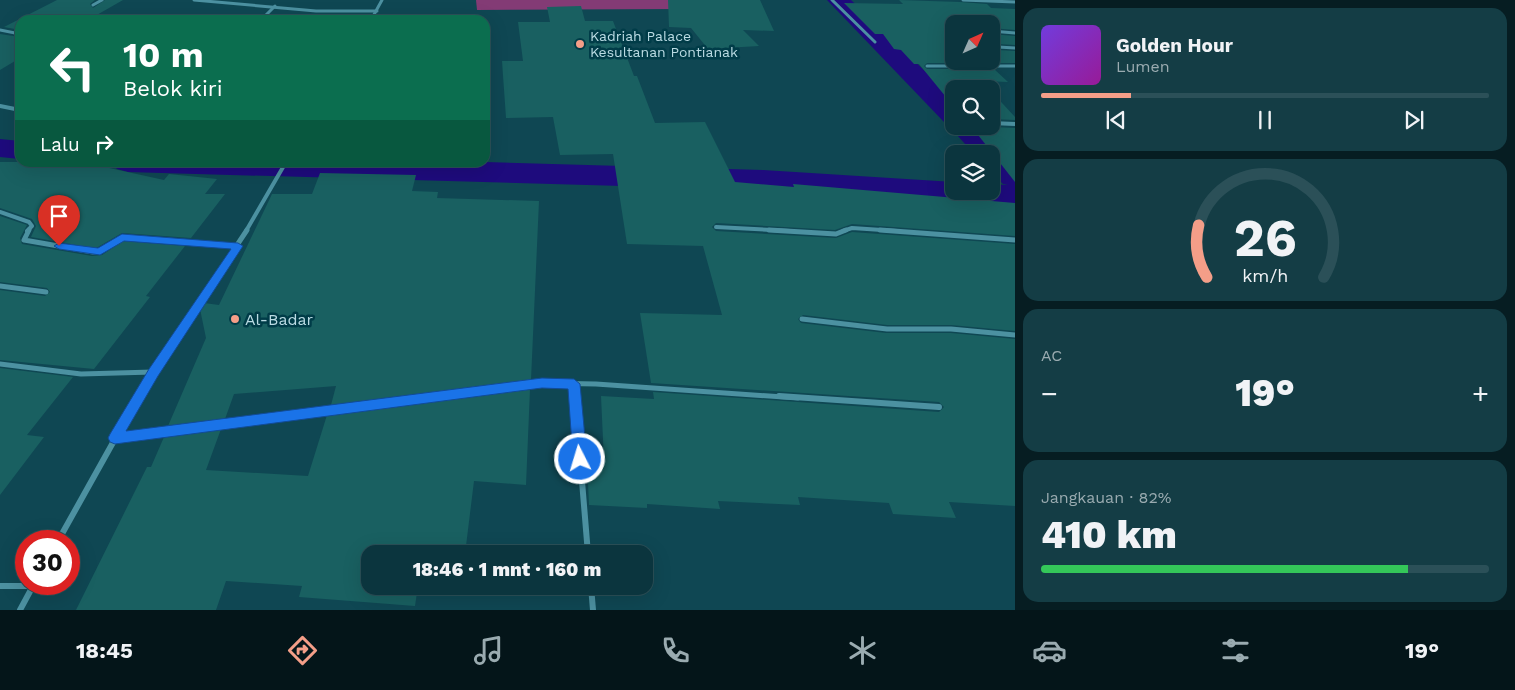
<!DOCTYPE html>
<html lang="id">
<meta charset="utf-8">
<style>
body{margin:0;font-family:"Work Sans",sans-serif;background:#143d45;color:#f1f3f6;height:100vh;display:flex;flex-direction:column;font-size:19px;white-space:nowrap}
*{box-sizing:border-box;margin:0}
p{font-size:16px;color:#9aabb0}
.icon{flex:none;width:28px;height:28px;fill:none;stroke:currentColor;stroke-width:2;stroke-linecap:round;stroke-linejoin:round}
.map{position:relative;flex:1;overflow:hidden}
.details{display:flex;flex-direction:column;gap:8px;padding:8px;background:#061d22;width:500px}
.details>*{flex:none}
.hud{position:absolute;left:15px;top:15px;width:475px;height:152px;border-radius:15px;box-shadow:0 5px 20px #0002,0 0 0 1px #2b5058;background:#0b6e4f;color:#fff;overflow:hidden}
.needle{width:32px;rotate:45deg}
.fabs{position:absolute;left:945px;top:15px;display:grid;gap:10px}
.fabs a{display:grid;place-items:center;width:55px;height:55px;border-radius:10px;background:#0b353e;box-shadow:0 5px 20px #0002,0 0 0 1px #2b5058;font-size:25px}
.speed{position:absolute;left:15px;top:530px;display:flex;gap:10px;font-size:25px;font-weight:700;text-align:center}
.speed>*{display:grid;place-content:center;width:65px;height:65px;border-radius:50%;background:#0b353e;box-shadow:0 5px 20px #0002,0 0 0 1px #2b5058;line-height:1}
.speed .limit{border:8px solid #d22;background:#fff;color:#111}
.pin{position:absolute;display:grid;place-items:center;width:42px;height:42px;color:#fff;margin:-51px -21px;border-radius:50% 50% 50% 0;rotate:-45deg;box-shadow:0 0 5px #0007}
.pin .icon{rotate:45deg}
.me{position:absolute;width:55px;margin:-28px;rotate:355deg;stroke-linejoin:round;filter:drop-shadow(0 0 4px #0008)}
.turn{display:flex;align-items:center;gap:18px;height:105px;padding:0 25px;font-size:22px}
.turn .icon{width:65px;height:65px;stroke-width:2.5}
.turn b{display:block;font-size:35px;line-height:42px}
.then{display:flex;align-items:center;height:48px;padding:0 25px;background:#0003;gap:10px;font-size:19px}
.big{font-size:38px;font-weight:800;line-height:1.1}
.details .card{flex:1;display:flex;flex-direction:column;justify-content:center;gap:8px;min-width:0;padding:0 18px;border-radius:15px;background:#143d45}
.details .dial{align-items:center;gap:0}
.dial svg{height:130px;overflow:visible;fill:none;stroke:#2b5058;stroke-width:7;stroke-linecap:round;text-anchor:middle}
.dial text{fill:#f1f3f6;stroke:none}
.song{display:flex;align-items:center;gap:15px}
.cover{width:60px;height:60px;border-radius:8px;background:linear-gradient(135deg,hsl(260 70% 55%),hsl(300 70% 35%))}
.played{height:5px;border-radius:2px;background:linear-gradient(90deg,#f49e88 20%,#2b5058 20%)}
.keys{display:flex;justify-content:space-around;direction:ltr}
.heat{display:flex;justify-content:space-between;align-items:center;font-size:28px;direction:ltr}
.charge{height:8px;border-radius:4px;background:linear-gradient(90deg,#34c759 82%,#2b5058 0)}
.trip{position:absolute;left:361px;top:545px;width:292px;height:50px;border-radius:15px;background:#0b353e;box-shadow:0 5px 20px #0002,0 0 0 1px #2b5058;font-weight:800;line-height:50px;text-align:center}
.dock{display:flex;height:80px;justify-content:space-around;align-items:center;background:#041519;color:#9aabb0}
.dock .icon{width:35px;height:35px}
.dock .on{color:#f49e88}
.dock b{font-size:22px;color:#f1f3f6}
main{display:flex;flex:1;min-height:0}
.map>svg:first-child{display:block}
.green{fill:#833b75}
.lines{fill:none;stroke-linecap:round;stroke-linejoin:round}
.canal{fill:#1e0b7d;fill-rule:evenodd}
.building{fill:#196061}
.minor-far3{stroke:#4c91a1;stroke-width:3}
.minor-far2{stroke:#4c91a1;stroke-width:4}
.minor-far1{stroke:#4c91a1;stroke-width:5}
.minor{stroke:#4c91a1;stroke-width:6}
.route{fill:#1a73e8;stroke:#114b97}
.poi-dot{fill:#f49e88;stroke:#003c48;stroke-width:2}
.labels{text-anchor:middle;stroke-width:5;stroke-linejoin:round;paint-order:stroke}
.far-poi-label{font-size:14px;fill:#badbe3;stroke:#003c48;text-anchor:start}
.poi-label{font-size:16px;fill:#badbe3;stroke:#003c48;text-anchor:start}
</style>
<main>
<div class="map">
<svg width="1015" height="610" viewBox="0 0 1015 610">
<rect width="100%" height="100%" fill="#0f4753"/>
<polygon class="green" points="476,0 673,0 679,9 477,10"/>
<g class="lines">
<g class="canal">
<polygon points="827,0 851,0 954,99 954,126 982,126 1015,159 1015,206 763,190 128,172 117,169 112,162 485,162 763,170 954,182 954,191 991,191 991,184 1008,185 1003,184 991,172 991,154 974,154 949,126 950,124 944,122"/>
<polygon points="0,139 20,141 20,159 0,157"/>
</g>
</g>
<g class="building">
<polygon points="57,0 95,0 90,4 93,8 105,0 123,0 88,20 20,20 20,30 4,27"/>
<polygon points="668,0 760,0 774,31 743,30 759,46 708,49 691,28 669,27"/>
<polygon points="899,0 960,2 987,4 991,8 1015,9 1015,30 991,28 991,24 954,24 954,61 991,61 991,34 1015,36 1015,45 998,44 995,47 998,50 1015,51 1015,63 927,63 924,66 927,69 994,69 1008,82 983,81 990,89 954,89 954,103 950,102 919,64 914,64 901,50 894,49 883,34 875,34 844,3 903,4"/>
<polygon points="581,6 585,21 613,21 634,76 637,76 655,123 705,122 735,182 794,187 793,184 1015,203 1015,236 852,224 835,230 716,223 712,227 716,231 836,238 852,232 1015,244 1015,331 951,325 887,325 803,315 798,319 801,323 886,333 951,333 1015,339 1015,506 949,502 956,518 893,514 889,503 798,497 800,505 718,501 720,509 647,504 647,508 589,505 587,460 604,461 601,396 654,399 653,392 939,412 944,407 939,402 651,383 640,313 722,315 703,246 627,244 613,154 560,155 553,117 506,118 502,61 523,61 518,22 550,22 547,7"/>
<polygon points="0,34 20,37 20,58 0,70"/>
<polygon points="991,91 1015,117 1015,120 991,119"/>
<polygon points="971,126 1015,128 1015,182"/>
<polygon points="0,162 82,162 164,180 169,174 217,179 205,194 225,194 191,238 122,233 98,247 93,248 31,237 36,226 32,219 0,208"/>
<polygon points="320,173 416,175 412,191 438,192 437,198 539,201 531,380 331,405 336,386 234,394 225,419 168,426 206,338 200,309 204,303 219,305 272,194 312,194"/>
<polygon points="0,216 27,225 20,238 22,244 92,256 102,255 123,241 185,246 146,296 150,297 94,369 0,360 0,290 45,296 50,292 47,288 0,282"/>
<polygon points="0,368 73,377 27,435 44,437 0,495"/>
<polygon points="530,389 526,485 474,481 465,554 370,554 370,586 418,586 415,606 299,597 302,586 226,581 216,610 76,610 147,467 151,467 164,437 221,429 206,470 308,476 327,415"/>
</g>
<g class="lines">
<g class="minor-far3">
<polyline points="194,0 316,11 377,11"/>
<polyline points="832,0 875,42"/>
<polyline points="963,0 1015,2"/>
<polyline points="93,5 102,0"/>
<polyline points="261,20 275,6"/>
<polyline points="371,20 382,0"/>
<polyline points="0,30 20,34"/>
<polyline points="991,31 1015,33"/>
<polyline points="998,47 1015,48"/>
<polyline points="927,66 1015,66"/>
</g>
<g class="minor-far2">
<polyline points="0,106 20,110"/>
<polyline points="991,123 1015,124"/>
<polyline points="0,212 29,222 32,226 27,231"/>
<polyline points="716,227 790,231"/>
<polyline points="246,231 286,162"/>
<polyline points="843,231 852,228 897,231"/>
</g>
<g class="minor-far1">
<polyline points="29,230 24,240 93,252 100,251 122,237 238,246"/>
<polyline points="769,230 836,234 846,230"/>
<polyline points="880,230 1015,240"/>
<polyline points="0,286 46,292"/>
<polyline points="802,319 887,329 951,329 1015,335"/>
<polyline points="0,364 81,374 153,372"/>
<polyline points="574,384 575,398"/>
<polyline points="139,398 153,372 247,230"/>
<polyline points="429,398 541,383 596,384 798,398"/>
</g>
<g class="minor">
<polyline points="575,396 588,554"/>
<polyline points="779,396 939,407"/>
<polyline points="115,438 438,396"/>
<polyline points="58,541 139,396"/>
<polyline points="0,586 33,586"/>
<polyline points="591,586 593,610"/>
<polyline points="20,610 34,584"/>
</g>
</g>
<polygon class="route" points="122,234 238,243 243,246 158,376 126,431 542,378 574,379 580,384 587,459 585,464 580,465 575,464 573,459 568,389 542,388 115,444 110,442 108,438 110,434 149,369 231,249 124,241 100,255 59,249 54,246 59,243 98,248"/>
<g class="poi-dot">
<circle cx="580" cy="44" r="5"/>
<circle cx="235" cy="319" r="5"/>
</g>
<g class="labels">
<g class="far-poi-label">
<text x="590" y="41">Kadriah Palace<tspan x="590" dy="16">Kesultanan Pontianak</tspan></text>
</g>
<g class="poi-label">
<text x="245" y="325">Al-Badar</text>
</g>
</g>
</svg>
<div class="fabs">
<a><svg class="needle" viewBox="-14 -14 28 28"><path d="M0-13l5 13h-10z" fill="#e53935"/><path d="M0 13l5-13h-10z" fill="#9aabb0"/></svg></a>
<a><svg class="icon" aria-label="search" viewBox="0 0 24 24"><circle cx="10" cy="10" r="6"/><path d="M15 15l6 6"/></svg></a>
<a><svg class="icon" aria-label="layers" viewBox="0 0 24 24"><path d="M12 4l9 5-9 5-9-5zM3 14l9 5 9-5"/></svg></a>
</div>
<div class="speed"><div class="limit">30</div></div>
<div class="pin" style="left:59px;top:246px;background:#d93025"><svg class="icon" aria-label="arrive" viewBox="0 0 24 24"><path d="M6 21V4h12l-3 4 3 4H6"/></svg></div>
<svg class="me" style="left:580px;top:459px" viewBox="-20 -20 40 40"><circle r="17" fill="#1a73e8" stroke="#fff" stroke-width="3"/><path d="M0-11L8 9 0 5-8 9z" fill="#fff"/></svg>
<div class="trip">18:46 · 1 mnt · 160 m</div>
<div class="hud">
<div class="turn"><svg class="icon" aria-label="left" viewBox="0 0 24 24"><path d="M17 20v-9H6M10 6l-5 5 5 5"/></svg><div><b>10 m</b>Belok kiri</div></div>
<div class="then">Lalu<svg class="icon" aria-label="right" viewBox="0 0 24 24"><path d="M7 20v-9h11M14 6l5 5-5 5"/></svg></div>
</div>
</div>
<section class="details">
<div class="card">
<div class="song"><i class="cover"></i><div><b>Golden Hour</b><p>Lumen</p></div></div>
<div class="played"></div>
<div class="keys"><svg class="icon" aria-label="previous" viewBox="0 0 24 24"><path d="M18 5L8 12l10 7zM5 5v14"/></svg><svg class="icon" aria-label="pause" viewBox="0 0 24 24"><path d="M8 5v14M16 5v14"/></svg><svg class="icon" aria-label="next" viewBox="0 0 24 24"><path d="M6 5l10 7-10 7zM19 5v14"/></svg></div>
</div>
<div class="card dial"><svg viewBox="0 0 100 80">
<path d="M14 69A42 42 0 1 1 86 69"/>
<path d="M14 69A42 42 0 0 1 9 37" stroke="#f49e88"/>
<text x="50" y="56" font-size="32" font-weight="700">26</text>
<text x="50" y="72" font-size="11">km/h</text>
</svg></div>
<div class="card"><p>AC</p>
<div class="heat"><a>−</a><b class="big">19°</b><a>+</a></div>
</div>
<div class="card"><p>Jangkauan · 82%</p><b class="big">410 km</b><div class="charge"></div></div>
</section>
</main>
<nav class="dock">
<b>18:45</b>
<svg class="icon on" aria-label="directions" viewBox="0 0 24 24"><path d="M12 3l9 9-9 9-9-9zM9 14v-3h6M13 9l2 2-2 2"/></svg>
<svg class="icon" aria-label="music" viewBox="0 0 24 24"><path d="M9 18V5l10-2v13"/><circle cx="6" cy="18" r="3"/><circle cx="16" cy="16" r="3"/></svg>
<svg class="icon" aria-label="phone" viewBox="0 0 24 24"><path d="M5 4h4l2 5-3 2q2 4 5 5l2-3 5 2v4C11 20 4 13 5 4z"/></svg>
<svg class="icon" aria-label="climate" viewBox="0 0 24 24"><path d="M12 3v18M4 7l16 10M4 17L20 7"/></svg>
<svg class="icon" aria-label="car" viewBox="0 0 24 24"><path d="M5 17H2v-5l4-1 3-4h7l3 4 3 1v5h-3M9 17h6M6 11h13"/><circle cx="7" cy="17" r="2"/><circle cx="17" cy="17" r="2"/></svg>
<svg class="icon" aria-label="filters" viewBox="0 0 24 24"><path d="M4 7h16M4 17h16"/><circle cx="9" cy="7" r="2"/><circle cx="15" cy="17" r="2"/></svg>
<b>19°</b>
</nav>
